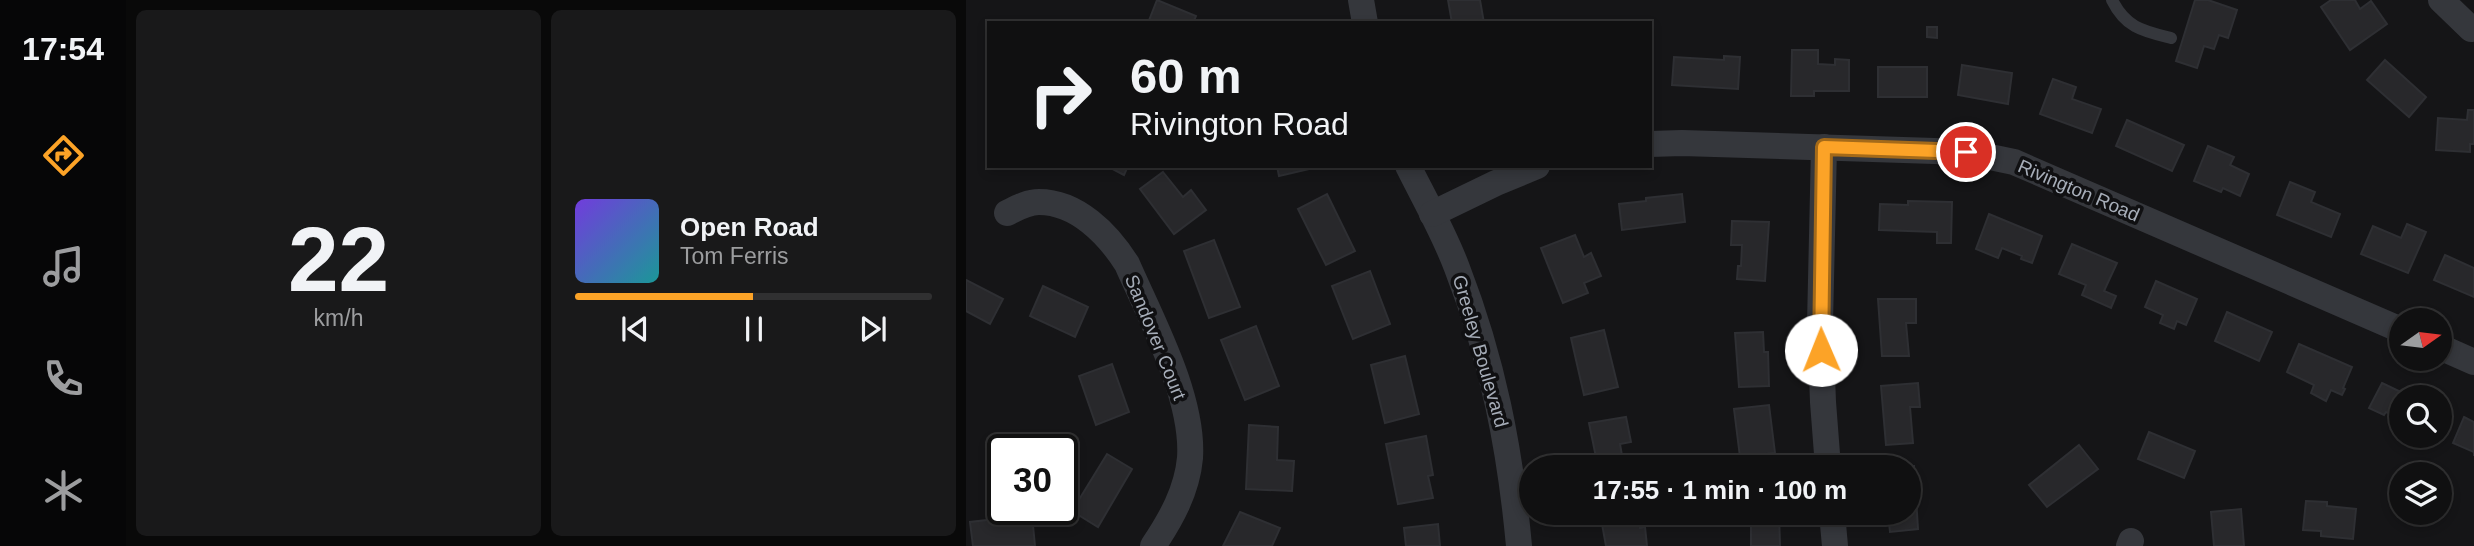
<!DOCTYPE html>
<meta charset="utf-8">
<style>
body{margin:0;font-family:Arial,sans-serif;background:#19191a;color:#f1f3f6;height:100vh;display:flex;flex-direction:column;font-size:26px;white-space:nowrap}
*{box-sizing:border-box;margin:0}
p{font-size:23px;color:#9c9d9f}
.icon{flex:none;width:38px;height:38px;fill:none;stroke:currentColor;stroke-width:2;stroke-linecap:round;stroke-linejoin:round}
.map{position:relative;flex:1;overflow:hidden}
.side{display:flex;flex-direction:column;gap:10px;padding:10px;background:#090909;width:840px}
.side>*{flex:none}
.banner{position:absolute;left:21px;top:21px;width:665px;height:147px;border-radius:0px;box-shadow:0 4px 10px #0003,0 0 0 2px #303031;background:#101011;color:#f1f3f6;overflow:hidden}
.needle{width:46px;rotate:76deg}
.fabs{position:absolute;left:1423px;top:308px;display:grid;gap:14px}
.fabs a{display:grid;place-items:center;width:63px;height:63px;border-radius:50%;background:#101011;box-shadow:0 4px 10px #0003,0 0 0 2px #303031;font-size:35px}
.speed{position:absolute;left:21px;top:434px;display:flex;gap:14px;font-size:35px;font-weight:700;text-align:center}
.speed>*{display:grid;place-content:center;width:91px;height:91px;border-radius:50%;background:#101011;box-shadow:0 4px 10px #0003,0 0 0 2px #303031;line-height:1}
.speed .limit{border:4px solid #111;border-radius:10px;background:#fff;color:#111}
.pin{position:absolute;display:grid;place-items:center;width:60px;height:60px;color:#fff;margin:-30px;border:4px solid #fff;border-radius:50%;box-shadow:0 2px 7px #0007}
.me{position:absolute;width:77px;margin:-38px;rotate:359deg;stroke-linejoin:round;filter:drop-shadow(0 0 5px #0008)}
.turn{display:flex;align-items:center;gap:24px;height:147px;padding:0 28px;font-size:32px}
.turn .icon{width:91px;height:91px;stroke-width:2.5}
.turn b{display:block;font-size:49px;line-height:60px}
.side .widget{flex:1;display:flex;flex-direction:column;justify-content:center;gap:10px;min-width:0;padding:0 24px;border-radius:10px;background:#19191a}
.side .dial{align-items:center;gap:0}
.dial b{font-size:91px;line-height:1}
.song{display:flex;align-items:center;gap:21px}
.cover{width:84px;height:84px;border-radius:10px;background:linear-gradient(135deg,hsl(260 70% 55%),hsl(180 70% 35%))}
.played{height:7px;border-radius:4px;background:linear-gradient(90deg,#fca327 50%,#303031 50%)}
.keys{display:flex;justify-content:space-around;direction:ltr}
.side .tiles{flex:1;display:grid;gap:10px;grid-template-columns:repeat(2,1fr)}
.trip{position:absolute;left:553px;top:455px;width:402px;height:70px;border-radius:35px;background:#101011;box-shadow:0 4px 10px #0003,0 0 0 2px #303031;font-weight:700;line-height:70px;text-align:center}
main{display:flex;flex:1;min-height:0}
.menu{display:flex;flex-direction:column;width:126px;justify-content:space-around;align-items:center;background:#060607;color:#9c9d9f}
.menu .icon{width:49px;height:49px}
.menu .selected{color:#fca327}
.menu b{font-size:32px;color:#f1f3f6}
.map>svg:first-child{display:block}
.building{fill:#28282b;stroke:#2e2f33;stroke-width:2}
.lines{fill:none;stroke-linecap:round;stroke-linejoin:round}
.service{stroke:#35373c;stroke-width:12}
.minor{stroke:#35373c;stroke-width:26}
.route-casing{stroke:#a46a19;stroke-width:18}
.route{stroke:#fca327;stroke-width:12}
.labels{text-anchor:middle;stroke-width:7;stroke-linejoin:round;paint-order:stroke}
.street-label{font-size:19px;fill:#a6adb8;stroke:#101012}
</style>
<main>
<nav class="menu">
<b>17:54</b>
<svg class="icon selected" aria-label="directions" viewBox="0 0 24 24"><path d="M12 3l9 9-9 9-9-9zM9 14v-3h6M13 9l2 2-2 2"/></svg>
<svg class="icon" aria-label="music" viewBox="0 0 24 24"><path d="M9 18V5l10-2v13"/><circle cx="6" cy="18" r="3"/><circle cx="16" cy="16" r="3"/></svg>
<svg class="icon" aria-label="phone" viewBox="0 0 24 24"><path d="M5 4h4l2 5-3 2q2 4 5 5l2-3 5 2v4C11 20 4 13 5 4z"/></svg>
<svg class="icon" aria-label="climate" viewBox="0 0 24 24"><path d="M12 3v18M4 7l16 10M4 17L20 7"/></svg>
</nav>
<section class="side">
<div class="tiles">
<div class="widget dial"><b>22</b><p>km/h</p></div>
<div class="widget">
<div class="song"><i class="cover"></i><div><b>Open Road</b><p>Tom Ferris</p></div></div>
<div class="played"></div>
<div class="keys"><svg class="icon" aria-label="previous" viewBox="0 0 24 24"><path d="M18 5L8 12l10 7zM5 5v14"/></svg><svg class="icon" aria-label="pause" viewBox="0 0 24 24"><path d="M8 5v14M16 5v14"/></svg><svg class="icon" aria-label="next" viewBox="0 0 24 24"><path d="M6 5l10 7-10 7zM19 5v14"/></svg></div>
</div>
</div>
</section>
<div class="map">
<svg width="1508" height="546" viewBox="0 0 1508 546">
<rect width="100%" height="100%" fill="#151517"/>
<g class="building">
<polygon points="191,0 230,16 227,23 182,23"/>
<polygon points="482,0 514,0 518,23 486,23"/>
<polygon points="1229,0 1242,0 1271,10 1262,38 1253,35 1248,49 1238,46 1231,68 1210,61"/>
<polygon points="1365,0 1389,0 1394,9 1405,1 1421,24 1384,50 1355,7"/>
<polygon points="961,27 971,27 971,38 961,37"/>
<polygon points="826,50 852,50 852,64 869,65 869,59 883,60 883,91 848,91 848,96 825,96"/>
<polygon points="758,56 774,57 772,89 706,85 708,57 758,60"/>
<polygon points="1419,60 1460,97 1443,117 1401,80"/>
<polygon points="996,65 1046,73 1042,104 992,95"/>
<rect x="912" y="67" width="49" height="30"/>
<polygon points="1087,79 1110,87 1106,99 1135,109 1126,133 1074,114"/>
<polygon points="1502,110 1508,110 1508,144 1504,144 1504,152 1470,150 1472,118 1501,120"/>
<polygon points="1161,120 1218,145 1206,171 1150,146"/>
<polygon points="1242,146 1268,157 1264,165 1283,174 1274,196 1257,188 1255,192 1228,181"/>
<polygon points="141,166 162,166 158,175"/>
<polygon points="311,166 352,166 352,167 313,176"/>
<polygon points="197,172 217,197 225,190 240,210 208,234 174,189"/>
<polygon points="1324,182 1349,192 1345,202 1374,214 1365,237 1311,215"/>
<polygon points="361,194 389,251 360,265 332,209"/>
<polygon points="716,194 719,222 656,230 653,204 680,201 680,198"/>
<polygon points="942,201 986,202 985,243 971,243 971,232 913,230 914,204 942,205"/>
<polygon points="1023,214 1076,236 1066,263 1055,259 1056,256 1036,248 1032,258 1010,249"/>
<polygon points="766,221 803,222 799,281 771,279 772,266 775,266 776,245 765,245"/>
<polygon points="1441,224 1460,232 1442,273 1395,254 1407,226 1435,238"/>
<polygon points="609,235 618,257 625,253 635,276 618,283 622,293 597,303 575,248"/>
<polygon points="248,240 274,307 243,318 218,251"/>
<polygon points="1106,244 1151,263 1138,291 1150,296 1145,308 1116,295 1120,285 1093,274"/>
<polygon points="1479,255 1508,268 1508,297 1468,280"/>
<polygon points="404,271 424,324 387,339 366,286"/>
<polygon points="0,280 37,299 24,324 0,311"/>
<polygon points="1190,281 1231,299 1220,325 1211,321 1208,329 1194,323 1197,315 1179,307"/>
<polygon points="77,286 122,307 109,337 64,316"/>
<polygon points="912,299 950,299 950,323 940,323 943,356 916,356"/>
<polygon points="1261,312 1306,332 1293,361 1249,341"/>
<polygon points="290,326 313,386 279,400 255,340"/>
<polygon points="638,330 652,387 618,395 605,338"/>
<polygon points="797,332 798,352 802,352 803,386 773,387 769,333"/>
<polygon points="1333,344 1386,367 1377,388 1379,389 1376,395 1365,390 1360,401 1345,393 1348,385 1321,372"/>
<polygon points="439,356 453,414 419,423 405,365"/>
<polygon points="146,364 163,412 130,425 113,376"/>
<polygon points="952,383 954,407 944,407 947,443 920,445 915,386"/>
<polygon points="1416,383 1441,395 1443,391 1456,397 1435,397 1435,419 1420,412 1418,415 1403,408"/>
<polygon points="803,405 809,453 774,457 768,409"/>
<polygon points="660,417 665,442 654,444 658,467 632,467 623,423"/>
<polygon points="1498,417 1508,422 1508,456 1508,452 1487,443"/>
<polygon points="283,425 312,427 311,460 328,461 326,491 280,489"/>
<polygon points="1183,432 1229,451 1218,478 1172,459"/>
<polygon points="460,436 467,475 462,476 467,498 432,504 420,444"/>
<polygon points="1113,445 1132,469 1081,507 1063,485"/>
<polygon points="141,454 166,469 132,527 106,511"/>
<polygon points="948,466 952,529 924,532 922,513 943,513 943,467 938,467"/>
<polygon points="1340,501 1361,502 1361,506 1390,509 1387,539 1355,536 1355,531 1337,530"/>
<polygon points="1275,509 1278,546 1248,546 1245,512"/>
<polygon points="274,512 314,528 306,546 257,546"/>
<polygon points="634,513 672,513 674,528 679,527 681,546 640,546"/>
<polygon points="775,513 813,513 814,546 785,546 785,519 775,520"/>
<polygon points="66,515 69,546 7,546 4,522"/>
<polygon points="472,524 474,546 440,546 438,528"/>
</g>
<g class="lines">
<path class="service" d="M1146,0C1160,28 1177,31 1205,38"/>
<g class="minor">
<polyline points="395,0 399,23"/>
<polyline points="1475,0 1505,29"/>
<polyline points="684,144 716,143 1000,152 1048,162 1435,330"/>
<polyline points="858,147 854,324 857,402 862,467"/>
<path d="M442,166C459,200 478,233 491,268C527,361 544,448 553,546"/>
<path d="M41,213C51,208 61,202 73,202C111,202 142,234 161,264C185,319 228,397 224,458C221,491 205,519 187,546"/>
<polyline points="466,214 530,183 571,166"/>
<polyline points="1474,347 1508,362"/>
<polyline points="866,513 869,546"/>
<polyline points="1163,546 1165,541"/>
</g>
</g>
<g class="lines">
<g class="route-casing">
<polyline id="route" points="855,350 858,147 1000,152"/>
</g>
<use href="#route" class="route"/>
</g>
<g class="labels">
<g class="street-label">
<text transform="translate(1113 190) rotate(23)" y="7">Rivington Road</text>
<text transform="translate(190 337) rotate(68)" y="7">Sandover Court</text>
<text transform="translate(515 351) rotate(74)" y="7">Greeley Boulevard</text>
</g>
</g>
</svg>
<div class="fabs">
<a><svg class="needle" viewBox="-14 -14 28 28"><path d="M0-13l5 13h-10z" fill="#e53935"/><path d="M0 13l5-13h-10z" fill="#9c9d9f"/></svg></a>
<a><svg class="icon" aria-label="search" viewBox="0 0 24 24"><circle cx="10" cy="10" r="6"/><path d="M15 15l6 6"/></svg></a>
<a><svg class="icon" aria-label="layers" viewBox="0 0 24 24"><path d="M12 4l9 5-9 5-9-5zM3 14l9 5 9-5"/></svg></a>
</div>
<div class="speed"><div class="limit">30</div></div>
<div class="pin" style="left:1000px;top:152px;background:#d93025"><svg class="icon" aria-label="arrive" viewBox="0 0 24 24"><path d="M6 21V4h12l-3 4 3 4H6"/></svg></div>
<svg class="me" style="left:855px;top:350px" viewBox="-20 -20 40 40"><circle r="19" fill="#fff"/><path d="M0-13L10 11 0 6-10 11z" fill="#fca327"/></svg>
<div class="trip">17:55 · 1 min · 100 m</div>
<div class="banner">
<div class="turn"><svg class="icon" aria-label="right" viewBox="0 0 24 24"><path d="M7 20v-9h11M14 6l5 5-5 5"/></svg><div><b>60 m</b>Rivington Road</div></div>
</div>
</div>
</main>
